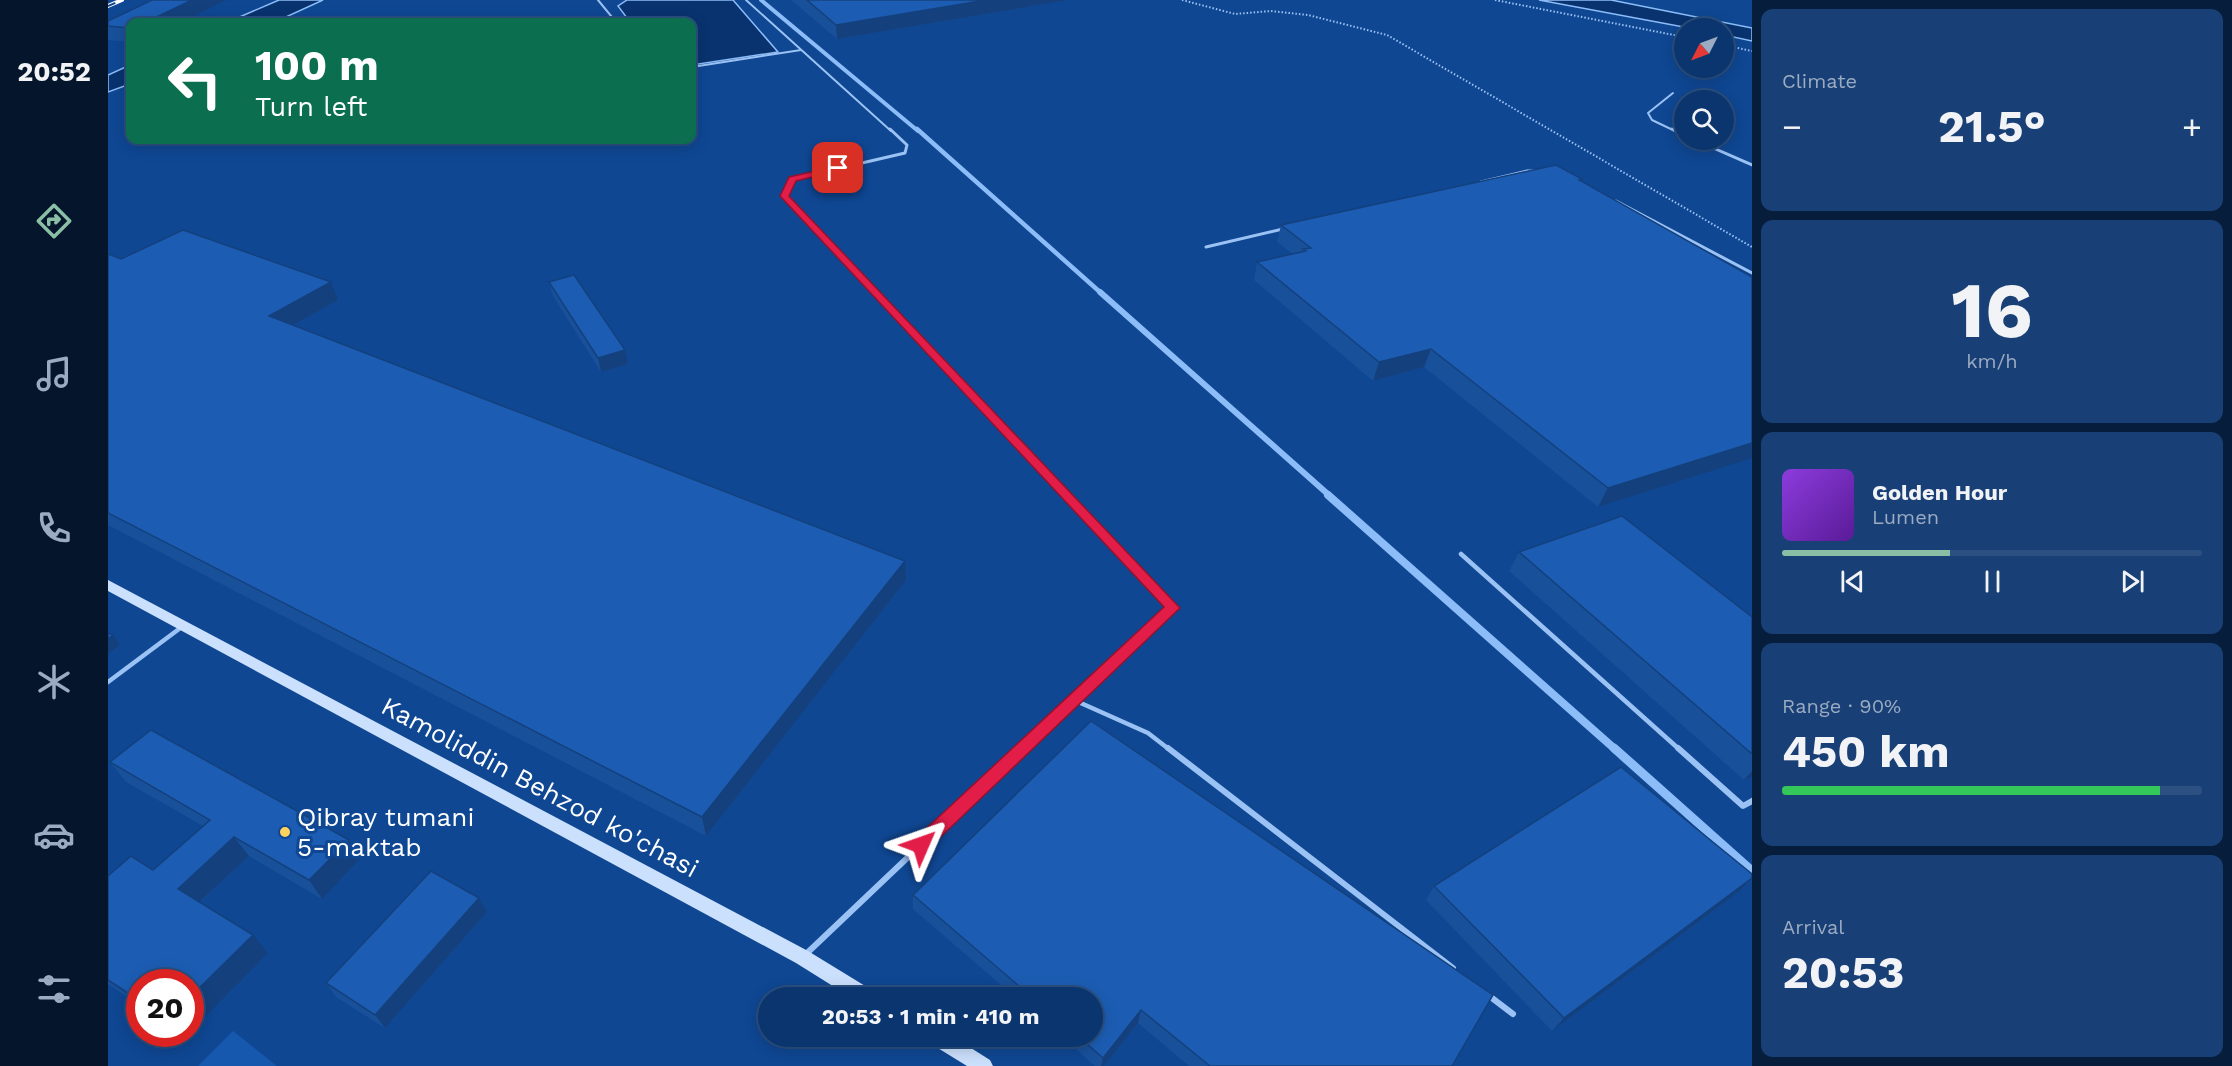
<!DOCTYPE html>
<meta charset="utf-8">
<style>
body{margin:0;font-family:"Work Sans",sans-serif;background:#194076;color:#f1f3f6;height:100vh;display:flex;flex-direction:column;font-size:22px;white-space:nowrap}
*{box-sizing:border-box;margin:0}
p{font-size:20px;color:#9aabc2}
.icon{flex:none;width:33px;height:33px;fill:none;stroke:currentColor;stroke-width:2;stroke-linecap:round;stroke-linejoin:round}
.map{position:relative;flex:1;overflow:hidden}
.side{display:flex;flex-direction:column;gap:9px;padding:9px;background:#061d3c;width:480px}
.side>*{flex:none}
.top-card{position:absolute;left:18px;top:18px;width:570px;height:126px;border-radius:12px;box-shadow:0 3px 15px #0003,0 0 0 2px #2b5081;background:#0b6e4f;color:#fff;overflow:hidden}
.needle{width:39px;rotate:228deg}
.tools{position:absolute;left:1566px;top:18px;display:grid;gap:12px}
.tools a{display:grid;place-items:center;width:60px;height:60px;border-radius:50%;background:#0b356e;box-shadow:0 3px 15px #0003,0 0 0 2px #2b5081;font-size:30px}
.speed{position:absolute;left:18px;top:969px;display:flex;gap:12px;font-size:30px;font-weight:700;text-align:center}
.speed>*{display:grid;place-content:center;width:78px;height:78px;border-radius:50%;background:#0b356e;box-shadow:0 3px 15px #0003,0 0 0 2px #2b5081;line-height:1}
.speed .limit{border:9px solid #d22;background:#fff;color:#111}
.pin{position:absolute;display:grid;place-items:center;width:51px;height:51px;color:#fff;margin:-26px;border-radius:12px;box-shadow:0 3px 9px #0006}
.me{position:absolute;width:66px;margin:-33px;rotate:47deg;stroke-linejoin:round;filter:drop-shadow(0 0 4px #0008)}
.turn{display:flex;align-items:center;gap:21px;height:126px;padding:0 30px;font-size:27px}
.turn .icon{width:78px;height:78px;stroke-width:2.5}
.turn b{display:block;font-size:42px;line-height:51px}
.big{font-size:45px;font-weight:700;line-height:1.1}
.side .tile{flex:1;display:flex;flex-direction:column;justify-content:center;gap:9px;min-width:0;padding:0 21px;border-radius:12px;background:#194076}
.side .dial{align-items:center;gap:0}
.dial b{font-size:78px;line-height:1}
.song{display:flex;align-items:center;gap:18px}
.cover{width:72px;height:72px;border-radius:9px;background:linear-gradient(135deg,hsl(270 70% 55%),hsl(270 70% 35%))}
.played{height:6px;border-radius:3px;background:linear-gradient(90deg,#8abfa5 40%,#2b5081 40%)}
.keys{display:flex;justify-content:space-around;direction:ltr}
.heat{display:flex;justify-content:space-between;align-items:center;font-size:33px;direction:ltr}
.charge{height:9px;border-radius:4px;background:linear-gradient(90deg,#34c759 90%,#2b5081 0)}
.trip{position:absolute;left:650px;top:987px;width:345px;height:60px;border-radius:30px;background:#0b356e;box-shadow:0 3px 15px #0003,0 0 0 2px #2b5081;font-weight:700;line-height:60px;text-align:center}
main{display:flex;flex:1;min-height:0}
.menu{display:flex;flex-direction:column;width:108px;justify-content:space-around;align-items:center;background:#04152c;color:#9aabc2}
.menu .icon{width:42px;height:42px}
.menu .on{color:#8abfa5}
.menu b{font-size:27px;color:#f1f3f6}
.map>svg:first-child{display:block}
.green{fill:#1658ae}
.water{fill:#09336f;stroke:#8cbdf8;stroke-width:1.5}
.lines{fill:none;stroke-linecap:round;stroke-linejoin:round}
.stream-far4{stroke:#8cbdf8;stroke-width:4}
.stream-far3{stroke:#8cbdf8;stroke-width:4.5}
.stream-far2{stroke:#8cbdf8;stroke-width:6}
.stream-far1{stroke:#8cbdf8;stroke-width:8}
.stream{stroke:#8cbdf8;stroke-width:9}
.path{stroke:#9bc2f4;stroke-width:2;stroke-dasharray:1.5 2;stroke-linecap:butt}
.lane-far4{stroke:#9bc2f4;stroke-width:2}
.lane-far3{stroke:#9bc2f4;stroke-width:3}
.lane-far2{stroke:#9bc2f4;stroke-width:4}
.lane-far1{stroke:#9bc2f4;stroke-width:4.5}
.lane{stroke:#9bc2f4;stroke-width:6}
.secondary{fill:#cbe0fd;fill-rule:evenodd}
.rail-casing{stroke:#fff;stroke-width:4}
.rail{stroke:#0f4793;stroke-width:2;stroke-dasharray:8;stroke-linecap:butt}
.wall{fill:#18509a}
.shaded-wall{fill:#14417d}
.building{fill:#1c5db3;stroke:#14417d;stroke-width:1.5}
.route{fill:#e11d48;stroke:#92132f;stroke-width:1.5}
.poi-dot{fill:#ffd35e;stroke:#0f4793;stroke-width:2}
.labels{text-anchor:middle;stroke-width:6;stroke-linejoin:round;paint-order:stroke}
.near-street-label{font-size:26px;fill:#fff;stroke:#0f4793}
.near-poi-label{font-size:26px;fill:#fff;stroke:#0f4793;text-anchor:start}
</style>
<main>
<nav class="menu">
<b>20:52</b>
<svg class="icon on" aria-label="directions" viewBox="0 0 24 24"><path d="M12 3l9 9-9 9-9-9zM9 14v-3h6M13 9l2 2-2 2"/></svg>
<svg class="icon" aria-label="music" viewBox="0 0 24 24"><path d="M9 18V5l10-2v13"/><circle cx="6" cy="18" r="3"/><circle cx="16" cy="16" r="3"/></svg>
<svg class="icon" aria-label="phone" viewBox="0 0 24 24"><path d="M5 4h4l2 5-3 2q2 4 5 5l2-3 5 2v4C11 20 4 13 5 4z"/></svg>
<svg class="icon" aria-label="climate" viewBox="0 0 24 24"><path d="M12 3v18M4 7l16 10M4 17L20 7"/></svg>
<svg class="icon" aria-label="car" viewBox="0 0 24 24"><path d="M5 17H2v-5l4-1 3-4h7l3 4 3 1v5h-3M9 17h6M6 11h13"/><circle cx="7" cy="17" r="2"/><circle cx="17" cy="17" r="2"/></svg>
<svg class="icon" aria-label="filters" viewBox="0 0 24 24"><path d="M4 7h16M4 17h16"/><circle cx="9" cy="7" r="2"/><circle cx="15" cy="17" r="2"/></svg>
</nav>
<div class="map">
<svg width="1644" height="1066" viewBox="0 0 1644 1066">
<rect width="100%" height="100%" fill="#0f4793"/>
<polygon class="green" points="125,1031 169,1066 90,1066"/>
<g class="water">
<polygon points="171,0 215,0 167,22 120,22"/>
<polygon points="519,0 625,0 670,52 584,65 584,22 522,22 510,6"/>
<polygon points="1431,0 1503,0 1644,28 1644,41 1616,35 1616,28 1581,28"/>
<polygon points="22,65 22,84 0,92 0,75"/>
</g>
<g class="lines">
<polyline class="stream-far4" points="653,0 810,131"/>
<polyline class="stream-far3" points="809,129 993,293"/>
<polyline class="stream-far2" points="992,292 1222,496"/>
<polyline class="stream-far1" points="1220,495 1508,750"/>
<polyline class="stream" points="1506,748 1644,871"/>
<g class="path">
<polyline points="1074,0 1127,14 1163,11 1200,15 1279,35 1644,247"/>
<polyline points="1387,0 1576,37"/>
<polyline points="1616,45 1644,51"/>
</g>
<g class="lane-far4">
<polyline points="490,0 508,22"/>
<polyline points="638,0 783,131"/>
<polyline points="584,67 693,50"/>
<polyline points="1565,93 1540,113 1544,120 1567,131"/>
</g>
<g class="lane-far3">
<polyline points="1564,129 1576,135"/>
<polyline points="1587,140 1644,165"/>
<polyline points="1373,182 1419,171 1429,171"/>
<polyline points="1508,201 1644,273"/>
<polyline points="1098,247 1175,229"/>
<polyline points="768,293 676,196 685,179 797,153 799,145 782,129"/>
</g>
<polyline class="lane-far2" points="766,292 959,496"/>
<g class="lane-far1">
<polyline points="1353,554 1572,750"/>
<polyline points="0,682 75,626"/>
<polyline points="966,700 1040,733 1062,750"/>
<polyline points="913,750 1064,607 958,495"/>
</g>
<g class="lane">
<polyline points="1060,748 1345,968"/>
<polyline points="1570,748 1635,806 1644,801"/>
<polyline points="697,955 915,748"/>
<polyline points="1380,995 1405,1014"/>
</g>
<g class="secondary">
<polygon points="0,580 700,951 767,992 769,998 744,998 688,963 0,591"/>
<polygon points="817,1036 844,1036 882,1060 885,1066 859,1066 820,1042"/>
</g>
<g class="rail-casing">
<polyline id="rail" points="0,6 14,0"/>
</g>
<use href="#rail" class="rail"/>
</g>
<g class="wall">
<polygon points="683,0 960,0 729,39"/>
<polygon points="0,21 22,22 22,42 0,40"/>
<polygon points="1473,182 1644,277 1490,507 1316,367 1265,381 1146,280 1149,262 1185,254 1169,242 1173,225"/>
<polygon points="0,254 13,259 230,300 185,325 797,561 798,580 598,836 0,525"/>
<polygon points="441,282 520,364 493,372 445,296"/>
<polygon points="1411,552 1644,617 1644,777 1636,780 1401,571"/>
<polygon points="2,762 253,858 214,899 141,856 92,902 160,953 82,1032 82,982 32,982 32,1006 0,984 0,876 45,870 95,826 18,782"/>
<polygon points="1644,874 1644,879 1633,890 1444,1031 1318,900 1326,886"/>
<polygon points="805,895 1344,1066 1081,1066 1030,1023 996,1066 987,1066 953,1036 984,1036 984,998 908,998 805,909"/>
<polygon points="371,898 379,912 277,1028 228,997 218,983"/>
</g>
<g class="shaded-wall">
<polygon points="84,0 118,0 74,22 38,22"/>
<polygon points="878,0 960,0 729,39 728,25"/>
<polygon points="223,282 230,300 169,334 161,316"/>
<polygon points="1323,349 1316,367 1265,381 1271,362"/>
<polygon points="517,350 520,364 493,372 490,358"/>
<polygon points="1644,443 1644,458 1490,507 1500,488"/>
<polygon points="797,561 798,580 598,836 594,817"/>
<polygon points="5,635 12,645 0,654 0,639"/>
<polygon points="1644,771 1644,777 1636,780"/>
<polygon points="126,837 141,856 86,907 70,889"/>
<polygon points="241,840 253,858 214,899 201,880"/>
<polygon points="1644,878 1633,890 1444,1031 1456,1018"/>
<polygon points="371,898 379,912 277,1028 267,1015"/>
<polygon points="145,935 160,953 82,1032 82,997"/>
<polygon points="1033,1010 1030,1023 996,1066 993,1066 995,1058"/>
<polygon points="73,1034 81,1034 77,1037"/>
</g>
<g class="building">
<polygon points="44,0 84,0 38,22 22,22 22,28 0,26 0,21"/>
<polygon points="699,0 878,0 728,25"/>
<polygon points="1448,165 1474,179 1471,180 1644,277 1644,443 1500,488 1323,349 1271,362 1149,262 1198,251 1195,249 1203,248 1173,225"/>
<polygon points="75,230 223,282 161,316 797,561 594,817 0,513 0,254 13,259"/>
<polygon points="466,275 517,350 490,358 441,282"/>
<polygon points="1514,516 1644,617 1644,754 1411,552"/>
<polygon points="0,633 5,635 0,639"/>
<polygon points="983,721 1385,995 1344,1066 1102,1066 1033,1010 995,1058 970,1036 984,1036 984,998 925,998 805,895"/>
<polygon points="43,730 241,840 201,880 126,837 70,889 145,935 82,997 82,982 32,982 32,1001 0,980 0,876 23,856 45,870 102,820 2,762"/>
<polygon points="1513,767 1644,874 1644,878 1456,1018 1326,886"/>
<polygon points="323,871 371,898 267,1015 218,983"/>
</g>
<polygon class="route" points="730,166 734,168 733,170 688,181 681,196 1072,608 819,850 813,853 807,850 804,845 807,839 1056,607 672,196 681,177"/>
<circle class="poi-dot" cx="177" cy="832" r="6"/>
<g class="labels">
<g class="near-street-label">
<text transform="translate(432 787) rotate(28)" y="9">Kamoliddin Behzod ko'chasi</text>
</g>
<g class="near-poi-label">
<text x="189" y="826">Qibray tumani<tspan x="189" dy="30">5-maktab</tspan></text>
</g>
</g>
</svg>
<div class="tools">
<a><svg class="needle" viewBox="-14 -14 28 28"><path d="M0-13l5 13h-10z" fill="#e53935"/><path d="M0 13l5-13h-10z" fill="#9aabc2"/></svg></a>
<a><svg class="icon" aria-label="search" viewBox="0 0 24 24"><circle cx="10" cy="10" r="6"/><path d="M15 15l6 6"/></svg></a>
</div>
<div class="speed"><div class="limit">20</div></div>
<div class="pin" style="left:730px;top:168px;background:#d93025"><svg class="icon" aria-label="arrive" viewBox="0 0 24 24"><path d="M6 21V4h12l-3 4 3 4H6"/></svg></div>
<svg class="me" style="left:813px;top:845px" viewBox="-20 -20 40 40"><path d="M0-17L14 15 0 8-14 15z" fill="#e11d48" stroke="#fff" stroke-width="4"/></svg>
<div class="trip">20:53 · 1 min · 410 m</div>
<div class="top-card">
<div class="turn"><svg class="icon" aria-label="left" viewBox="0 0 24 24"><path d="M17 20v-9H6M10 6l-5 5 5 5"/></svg><div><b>100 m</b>Turn left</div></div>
</div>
</div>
<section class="side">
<div class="tile"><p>Climate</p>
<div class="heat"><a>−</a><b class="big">21.5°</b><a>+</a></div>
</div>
<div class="tile dial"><b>16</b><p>km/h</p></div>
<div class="tile">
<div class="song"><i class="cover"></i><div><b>Golden Hour</b><p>Lumen</p></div></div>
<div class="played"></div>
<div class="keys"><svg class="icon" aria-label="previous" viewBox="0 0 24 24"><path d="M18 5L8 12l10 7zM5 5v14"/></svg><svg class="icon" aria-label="pause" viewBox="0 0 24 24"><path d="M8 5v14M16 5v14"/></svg><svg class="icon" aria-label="next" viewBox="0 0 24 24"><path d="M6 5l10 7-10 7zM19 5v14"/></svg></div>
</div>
<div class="tile"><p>Range · 90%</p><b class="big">450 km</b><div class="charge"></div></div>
<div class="tile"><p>Arrival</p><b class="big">20:53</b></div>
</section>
</main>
